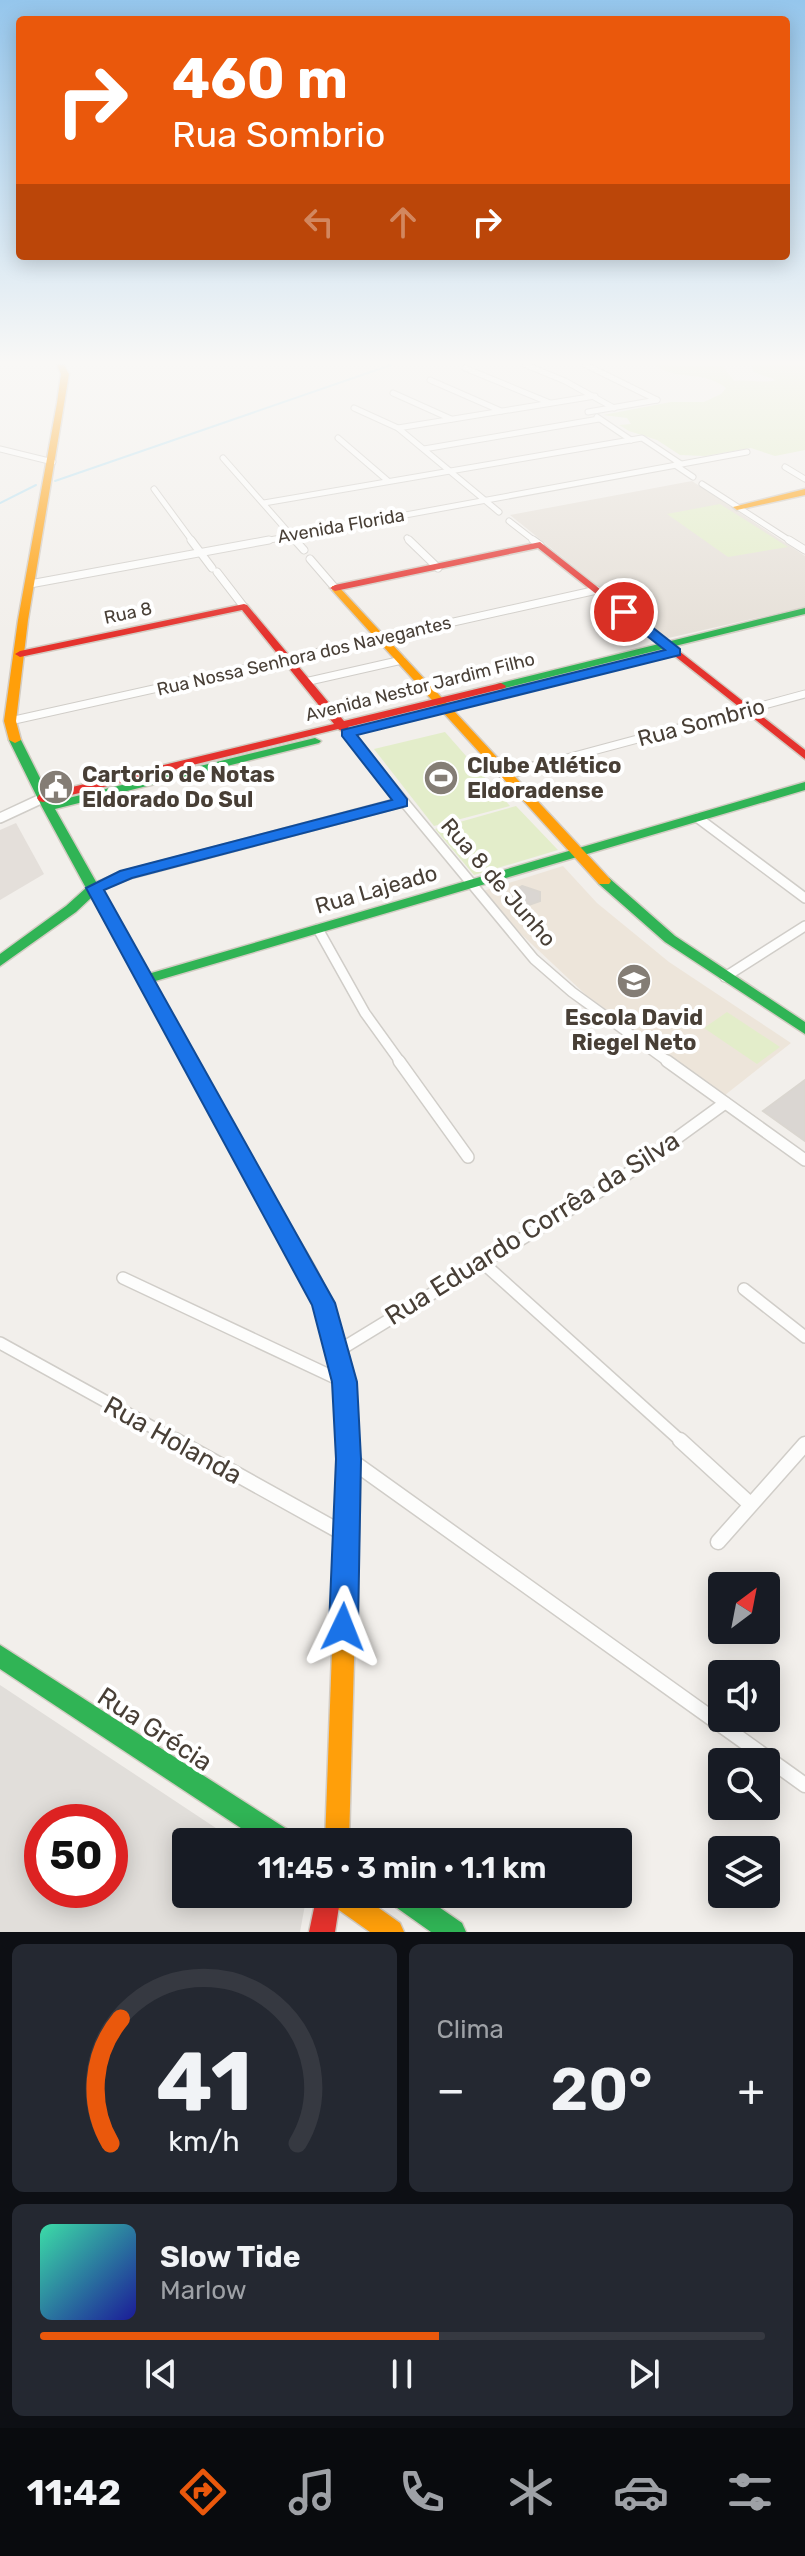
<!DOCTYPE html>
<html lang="pt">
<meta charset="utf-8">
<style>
body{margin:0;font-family:Rubik,sans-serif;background:#242831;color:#f1f3f6;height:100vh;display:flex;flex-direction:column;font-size:30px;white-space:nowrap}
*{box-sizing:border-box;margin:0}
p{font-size:26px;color:#9ea1a6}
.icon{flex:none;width:44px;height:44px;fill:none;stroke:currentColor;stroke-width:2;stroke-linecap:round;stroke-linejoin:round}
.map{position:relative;height:1932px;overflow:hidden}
.details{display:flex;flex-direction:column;gap:12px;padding:12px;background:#0d0f14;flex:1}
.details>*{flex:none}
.banner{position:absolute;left:16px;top:16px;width:774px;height:244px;border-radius:8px;box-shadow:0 4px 20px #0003;background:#ea580c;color:#fff;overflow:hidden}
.needle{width:52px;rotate:32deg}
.buttons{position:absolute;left:708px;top:1572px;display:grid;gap:16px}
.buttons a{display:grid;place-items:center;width:72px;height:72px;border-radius:8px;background:#171b24;box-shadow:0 4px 20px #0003;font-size:40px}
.speed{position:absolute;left:24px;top:1804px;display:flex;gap:16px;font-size:40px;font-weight:700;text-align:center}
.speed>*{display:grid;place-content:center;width:104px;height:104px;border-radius:50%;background:#171b24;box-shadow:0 4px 20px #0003;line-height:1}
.speed .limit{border:12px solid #d22;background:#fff;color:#111}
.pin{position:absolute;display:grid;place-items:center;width:68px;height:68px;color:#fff;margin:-34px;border:4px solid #fff;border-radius:50%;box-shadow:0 2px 8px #0007}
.me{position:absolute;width:88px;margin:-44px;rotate:2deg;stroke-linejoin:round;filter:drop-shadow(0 0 6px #0008)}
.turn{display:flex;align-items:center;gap:28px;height:168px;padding:0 24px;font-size:36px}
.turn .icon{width:104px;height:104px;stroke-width:2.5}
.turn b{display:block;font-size:56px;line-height:68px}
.lanes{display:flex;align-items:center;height:76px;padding:0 24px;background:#0003;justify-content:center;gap:40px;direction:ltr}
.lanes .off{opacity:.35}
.big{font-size:60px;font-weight:600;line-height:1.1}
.details .tile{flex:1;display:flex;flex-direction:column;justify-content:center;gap:12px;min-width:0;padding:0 28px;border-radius:12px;background:#242831}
.details .dial{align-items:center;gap:0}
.dial svg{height:208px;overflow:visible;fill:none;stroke:#363941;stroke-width:7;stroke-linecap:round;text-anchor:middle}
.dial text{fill:#f1f3f6;stroke:none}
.song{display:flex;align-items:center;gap:24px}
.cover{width:96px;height:96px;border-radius:12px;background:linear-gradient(135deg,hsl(160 70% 55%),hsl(240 70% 35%))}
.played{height:8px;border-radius:4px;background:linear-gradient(90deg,#ea580c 55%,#363941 55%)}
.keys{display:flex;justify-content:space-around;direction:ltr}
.heat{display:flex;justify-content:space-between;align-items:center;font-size:44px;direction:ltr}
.details .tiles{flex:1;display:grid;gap:12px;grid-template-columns:1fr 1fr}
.tile:last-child{grid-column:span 2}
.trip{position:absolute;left:172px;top:1828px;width:460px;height:80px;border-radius:8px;background:#171b24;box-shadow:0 4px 20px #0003;font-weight:600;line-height:80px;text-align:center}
.menu{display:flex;height:128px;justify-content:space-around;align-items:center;background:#090b0e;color:#9ea1a6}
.menu .icon{width:56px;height:56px}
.menu .selected{color:#ea580c}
.menu b{font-size:36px;color:#f1f3f6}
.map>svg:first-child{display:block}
.residential{fill:#e6e0d8}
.industrial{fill:#e4dfda}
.education{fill:#ede5da}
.green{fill:#e3edca}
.parking{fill:#e1deda;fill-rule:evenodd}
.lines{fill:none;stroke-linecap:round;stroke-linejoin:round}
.stream{stroke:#b9e1f1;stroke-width:2}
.building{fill:#dad6d2;stroke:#dad6d0;stroke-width:2}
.street-far4-casing{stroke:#d0cdc8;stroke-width:7}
.street-far3-casing{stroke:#d0cdc8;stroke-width:9}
.street-far2-casing{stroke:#d0cdc8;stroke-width:12}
.street-far1-casing{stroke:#d0cdc8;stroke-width:14}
.street-casing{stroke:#d0cdc8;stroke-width:17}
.fast-casing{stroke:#d3ccc3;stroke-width:3}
.slow-casing{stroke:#d3ccc3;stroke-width:3}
.jam-casing{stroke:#d3ccc3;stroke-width:3}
.street-far4{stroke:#fdfdfc;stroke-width:5}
.street-far3{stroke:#fdfdfc;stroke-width:7}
.street-far2{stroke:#fdfdfc;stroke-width:9}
.street-far1{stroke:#fdfdfc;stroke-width:11}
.street{stroke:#fdfdfc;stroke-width:14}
.fast{fill:#30b455;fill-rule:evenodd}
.slow{fill:#ff9f0a;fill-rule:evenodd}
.jam{fill:#e5322d;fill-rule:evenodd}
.route{fill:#1a73e8;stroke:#114b97;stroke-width:2}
.labels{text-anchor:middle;stroke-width:8;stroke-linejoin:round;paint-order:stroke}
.far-street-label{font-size:18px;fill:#483f36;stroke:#fff}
.street-label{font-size:22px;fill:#483f36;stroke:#fff}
.poi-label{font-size:22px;font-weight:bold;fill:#483f36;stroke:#fff;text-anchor:start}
.near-street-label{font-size:26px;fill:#483f36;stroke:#fff}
</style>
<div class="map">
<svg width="805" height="1932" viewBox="0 0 805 1932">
<rect width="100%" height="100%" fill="#f2efeb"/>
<polygon class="residential" points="692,481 805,556 805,607 664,639 510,515"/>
<polygon class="industrial" points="16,823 44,874 0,900 0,830"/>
<polygon class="education" points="563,866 597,903 669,962 791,1043 725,1095 586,995 520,933 483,891"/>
<g class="green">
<path d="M655,365L723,366L734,381C748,379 764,384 776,380L754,372L751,365H805V450L775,456L751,448L705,456L680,455L657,440L629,431L619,425L631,424L627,418L603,415L671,402H704L721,394L726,388C702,369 677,382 655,365Z"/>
<polygon points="720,504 788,547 728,557 667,514"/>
<polygon points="445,732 510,806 434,826 374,749"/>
<polygon points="516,806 558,850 474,875 435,829"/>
<polygon points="727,1012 780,1047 757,1064 704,1028"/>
</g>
<path class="parking" d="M0,1685L237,1842H186V1894H307L300,1932H0ZM42,1822H110V1890H42Z"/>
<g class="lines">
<g class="stream">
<polyline points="55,481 391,365"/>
<polyline points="0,503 36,485"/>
</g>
</g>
<g class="building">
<polygon points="522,886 540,892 540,901 526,906 513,901 511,892"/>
<polygon points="805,1080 805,1141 763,1111"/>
</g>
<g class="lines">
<g class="street-far4-casing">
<g id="street-far4">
<polyline points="526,365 565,381 614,408"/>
<polyline points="586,365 657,400"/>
<polyline points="465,368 550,403"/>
<polyline points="430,380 501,411"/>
<polyline points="393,393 451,419"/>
<polyline points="354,408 398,428 499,512"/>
<polyline points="588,412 657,400"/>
<polyline points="597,417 631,440"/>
<polyline points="398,428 595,396"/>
<polyline points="338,438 388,481"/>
<polyline points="0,449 53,462"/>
<polyline points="424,449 599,419"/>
<polyline points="223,458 297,542"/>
<polyline points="675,465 693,477"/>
<polyline points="785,467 805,479"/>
<polyline points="702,484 792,542"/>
<polyline points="154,489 193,542"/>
<polyline points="264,503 642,438 681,464"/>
<polyline points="509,521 536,542"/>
<polyline points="407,538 411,542"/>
<polyline points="259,542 747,452"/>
</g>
</g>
<g class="street-far3-casing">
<g id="street-far3">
<polyline points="191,540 212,568"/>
<polyline points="295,540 304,550"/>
<polyline points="409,540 438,568"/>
<polyline points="533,540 540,545"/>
<polyline points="789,540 805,550"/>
<polyline points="310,559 335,588"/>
<polyline points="217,572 244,607"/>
<polyline points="30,584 269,540"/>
<polyline points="305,682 402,660"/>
<polyline points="10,721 597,590"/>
<polyline points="347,733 376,769"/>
<polyline points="526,769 805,694"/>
</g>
</g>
<g class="street-far2-casing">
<g id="street-far2">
<polyline points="375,767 534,959 572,992 670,1063"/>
<polyline points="504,775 533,767"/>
<polyline points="0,818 43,798"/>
<polyline points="698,818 805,898"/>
<polyline points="94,888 126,875 402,802"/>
<polyline points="318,929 365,1013 401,1063"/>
<polyline points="725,977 805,926"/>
</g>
</g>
<g class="street-far1-casing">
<g id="street-far1">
<polyline points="399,1061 468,1157"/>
<polyline points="667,1061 805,1160"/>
<polyline points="482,1262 682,1442"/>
<polyline points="123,1278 344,1382"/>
<polyline points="744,1289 805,1337"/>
<polyline points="0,1343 179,1442"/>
<polyline points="338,1351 623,1177 725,1103"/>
</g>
</g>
<g class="street-casing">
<g id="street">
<polyline points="175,1440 346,1535"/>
<polyline points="680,1440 750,1504"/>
<polyline points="349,1459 805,1785"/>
<polyline points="718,1542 805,1444"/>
</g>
</g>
<g class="fast-casing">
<g id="fast">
<polygon points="805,608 805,614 501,689 496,686 497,684"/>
<polygon points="15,737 21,740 52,802 315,738 321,741 319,743 55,809 148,974 805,782 805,790 152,982 275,1202 273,1207 267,1209 261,1207 92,897 76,912 0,966 0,954 66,906 86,888 42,807 9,740"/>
<polygon points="604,877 609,878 675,936 805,1022 805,1034 665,942 599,884 597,881 599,878"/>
<polygon points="0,1645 293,1833 296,1842 262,1842 0,1669"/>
<polygon points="387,1894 420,1894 462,1923 466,1932 431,1932 390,1903"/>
</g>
</g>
<g class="slow-casing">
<g id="slow">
<polygon points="57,365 64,365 69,374 28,620 16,721 21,740 15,743 9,740 4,721 18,620 57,403 61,374"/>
<polygon points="805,489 805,495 737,510 733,507"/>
<polygon points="332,586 338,586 609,878 611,881 609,884 599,884 332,590"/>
<polygon points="344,1613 352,1616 355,1624 349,1842 325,1842 333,1624 336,1616"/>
<polygon points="326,1894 359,1894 400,1923 404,1932 370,1932 329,1903"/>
</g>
</g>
<g class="jam-casing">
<g id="jam">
<polygon points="540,542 805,750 805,759 538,548 335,591 330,588 335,585"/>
<polygon points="244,604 247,605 344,721 501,683 506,686 505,688 348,727 351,730 345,733 338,729 43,802 39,801 37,798 39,795 334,724 242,610 20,657 15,654 20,651"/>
<path d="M267,1195L273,1197C293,1232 318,1266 332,1304C371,1406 359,1517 355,1624L352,1632L344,1635L336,1632L333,1624C338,1517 353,1406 314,1304C301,1267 276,1236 259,1202L261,1197Z"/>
<polygon points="317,1894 341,1894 335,1932 309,1932"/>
</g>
</g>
<use href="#street-far4" class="street-far4"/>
<use href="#street-far3" class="street-far3"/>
<use href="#street-far2" class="street-far2"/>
<use href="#street-far1" class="street-far1"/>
<use href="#street" class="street"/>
<use href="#fast" class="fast"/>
<use href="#slow" class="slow"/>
<use href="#jam" class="jam"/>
</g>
<linearGradient id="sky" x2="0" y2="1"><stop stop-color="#95c6ec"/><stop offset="0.57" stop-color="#f9f8f6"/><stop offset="1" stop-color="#f9f8f6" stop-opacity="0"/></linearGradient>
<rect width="805" height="636" fill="url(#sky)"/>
<polygon class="route" points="620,609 629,609 680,649 680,655 357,735 407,799 407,806 132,878 104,890 335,1303 357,1382 361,1459 358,1627 353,1637 343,1641 333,1637 329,1627 336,1459 332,1382 312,1305 86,888 120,871 392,800 342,736 342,730 665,650 620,615"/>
<defs>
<g id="stadium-disc" transform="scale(1.8)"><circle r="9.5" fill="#847d75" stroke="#fff"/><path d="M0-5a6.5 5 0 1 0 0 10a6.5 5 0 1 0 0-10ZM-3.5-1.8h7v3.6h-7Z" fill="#fff"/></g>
<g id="civic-disc" transform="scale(1.8)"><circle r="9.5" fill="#847d75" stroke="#fff"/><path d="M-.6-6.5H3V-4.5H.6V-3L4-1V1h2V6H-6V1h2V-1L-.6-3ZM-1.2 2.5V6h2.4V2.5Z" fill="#fff"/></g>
<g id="school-disc" transform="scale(1.8)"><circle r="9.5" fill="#847d75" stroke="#fff"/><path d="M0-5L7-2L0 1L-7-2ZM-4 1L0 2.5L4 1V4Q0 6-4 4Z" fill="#fff"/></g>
</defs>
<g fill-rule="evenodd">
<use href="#stadium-disc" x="441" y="778"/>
<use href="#civic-disc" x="56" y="787"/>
<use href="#school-disc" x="634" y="981"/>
</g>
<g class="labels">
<g class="far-street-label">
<text transform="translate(341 526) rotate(-10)" y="6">Avenida Florida</text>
<text transform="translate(128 613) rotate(-12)" y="6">Rua 8</text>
<text transform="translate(304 656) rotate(-13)" y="6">Rua Nossa Senhora dos Navegantes</text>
<text transform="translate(420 687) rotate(-14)" y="6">Avenida Nestor Jardim Filho</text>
</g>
<g class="street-label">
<text transform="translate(701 722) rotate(-15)" y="8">Rua Sombrio</text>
<text transform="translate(499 882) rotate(49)" y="8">Rua 8 de Junho</text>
<text transform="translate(376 889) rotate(-16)" y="8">Rua Lajeado</text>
</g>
<g class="poi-label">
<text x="467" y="773">Clube Atlético<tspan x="467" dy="25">Eldoradense</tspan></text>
<text x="82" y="782">Cartorio de Notas<tspan x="82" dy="25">Eldorado Do Sul</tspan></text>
<text x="634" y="1025" text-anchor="middle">Escola David<tspan x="634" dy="25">Riegel Neto</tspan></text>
</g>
<g class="near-street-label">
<text transform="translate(532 1228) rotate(-32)" y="9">Rua Eduardo Corrêa da Silva</text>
<text transform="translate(173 1440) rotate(29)" y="9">Rua Holanda</text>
<text transform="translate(155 1729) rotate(33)" y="9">Rua Grécia</text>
</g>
</g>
</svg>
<div class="buttons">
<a><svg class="needle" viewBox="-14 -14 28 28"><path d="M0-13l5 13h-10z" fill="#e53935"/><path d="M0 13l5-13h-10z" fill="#9ea1a6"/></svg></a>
<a><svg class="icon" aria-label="sound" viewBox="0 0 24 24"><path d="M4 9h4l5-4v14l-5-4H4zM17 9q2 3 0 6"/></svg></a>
<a><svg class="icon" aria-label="search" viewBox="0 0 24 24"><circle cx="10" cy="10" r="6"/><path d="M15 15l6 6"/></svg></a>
<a><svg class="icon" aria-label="layers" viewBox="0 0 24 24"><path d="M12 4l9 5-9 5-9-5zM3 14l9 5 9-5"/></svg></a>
</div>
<div class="speed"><div class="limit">50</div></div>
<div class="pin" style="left:624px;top:612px;background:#d93025"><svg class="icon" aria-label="arrive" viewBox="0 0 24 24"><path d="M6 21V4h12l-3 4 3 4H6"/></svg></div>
<svg class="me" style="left:343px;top:1627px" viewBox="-20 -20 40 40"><path d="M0-17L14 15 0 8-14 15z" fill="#1a73e8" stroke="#fff" stroke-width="4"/></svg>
<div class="trip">11:45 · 3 min · 1.1 km</div>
<div class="banner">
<div class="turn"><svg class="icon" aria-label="right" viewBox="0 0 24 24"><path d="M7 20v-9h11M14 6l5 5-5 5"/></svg><div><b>460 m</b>Rua Sombrio</div></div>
<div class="lanes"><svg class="icon off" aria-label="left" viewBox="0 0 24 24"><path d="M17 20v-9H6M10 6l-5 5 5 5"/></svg><svg class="icon off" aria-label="ahead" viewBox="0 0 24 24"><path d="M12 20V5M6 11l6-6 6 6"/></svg><svg class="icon" aria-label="right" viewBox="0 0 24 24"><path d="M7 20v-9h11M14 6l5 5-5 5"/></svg></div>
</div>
</div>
<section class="details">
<div class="tiles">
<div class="tile dial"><svg viewBox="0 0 100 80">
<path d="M14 69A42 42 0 1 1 86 69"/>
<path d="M14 69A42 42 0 0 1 18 21" stroke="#ea580c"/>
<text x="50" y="56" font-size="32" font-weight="700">41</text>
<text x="50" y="72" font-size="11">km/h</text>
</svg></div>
<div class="tile"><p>Clima</p>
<div class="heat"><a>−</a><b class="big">20°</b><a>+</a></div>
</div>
<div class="tile">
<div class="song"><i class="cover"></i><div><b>Slow Tide</b><p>Marlow</p></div></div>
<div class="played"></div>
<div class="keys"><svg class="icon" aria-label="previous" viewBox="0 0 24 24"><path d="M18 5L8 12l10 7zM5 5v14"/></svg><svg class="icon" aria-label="pause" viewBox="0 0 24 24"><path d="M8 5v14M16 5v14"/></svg><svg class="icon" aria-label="next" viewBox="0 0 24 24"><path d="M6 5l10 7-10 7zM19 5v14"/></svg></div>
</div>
</div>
</section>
<nav class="menu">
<b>11:42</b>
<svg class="icon selected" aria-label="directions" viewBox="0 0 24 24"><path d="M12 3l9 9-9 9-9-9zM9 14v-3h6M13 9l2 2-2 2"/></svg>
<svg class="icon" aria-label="music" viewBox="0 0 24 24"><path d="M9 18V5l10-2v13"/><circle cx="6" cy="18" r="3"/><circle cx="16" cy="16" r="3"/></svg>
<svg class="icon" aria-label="phone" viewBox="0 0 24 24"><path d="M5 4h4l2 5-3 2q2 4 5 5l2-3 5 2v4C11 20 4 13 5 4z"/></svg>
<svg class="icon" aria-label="climate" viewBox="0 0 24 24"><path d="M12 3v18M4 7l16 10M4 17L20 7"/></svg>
<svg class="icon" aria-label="car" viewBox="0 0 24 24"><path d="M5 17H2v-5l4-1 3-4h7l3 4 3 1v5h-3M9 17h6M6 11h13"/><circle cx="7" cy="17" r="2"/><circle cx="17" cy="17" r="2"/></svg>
<svg class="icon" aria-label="filters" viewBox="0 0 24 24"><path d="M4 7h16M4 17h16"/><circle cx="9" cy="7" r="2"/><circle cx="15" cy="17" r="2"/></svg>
</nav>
